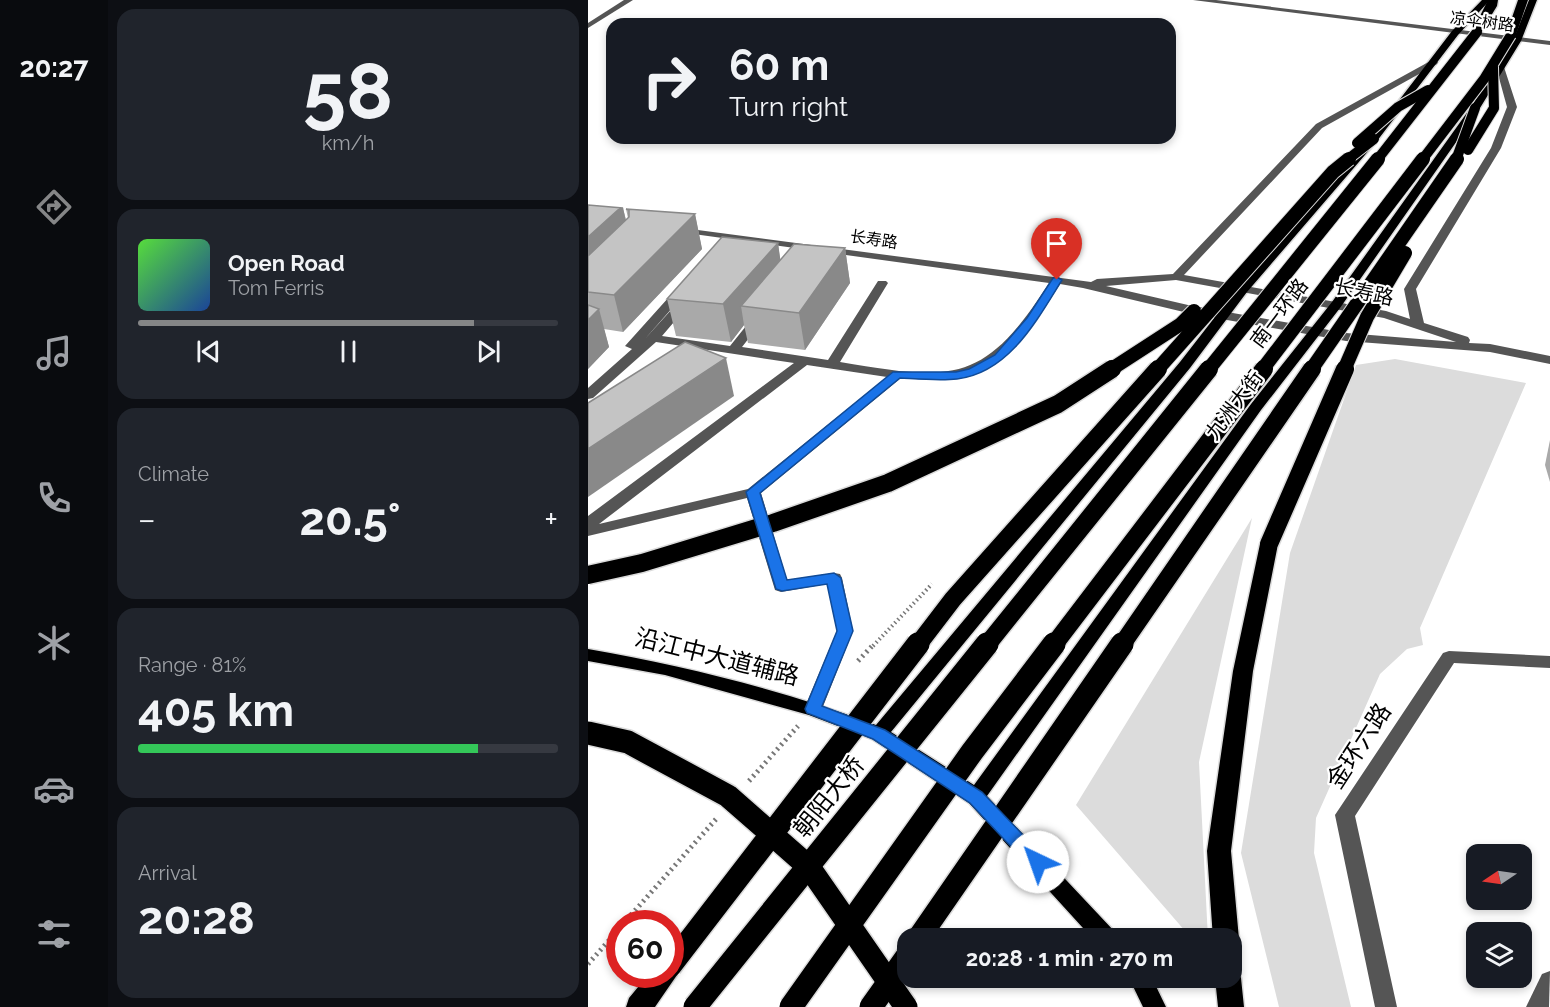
<!DOCTYPE html>
<meta charset="utf-8">
<style>
body{margin:0;font-family:Raleway,"Noto Sans SC",sans-serif;background:#20242c;color:#f1f3f6;height:100vh;display:flex;flex-direction:column;font-size:22px;white-space:nowrap}
*{box-sizing:border-box;margin:0}
p{font-size:20px;color:#9ea1a6}
.icon{flex:none;width:33px;height:33px;fill:none;stroke:currentColor;stroke-width:2;stroke-linecap:round;stroke-linejoin:round}
.map{position:relative;flex:1;overflow:hidden}
.side{display:flex;flex-direction:column;gap:9px;padding:9px;background:#0d0f14;width:480px}
.side>*{flex:none}
.top-card{position:absolute;left:18px;top:18px;width:570px;height:126px;border-radius:18px;box-shadow:0 3px 9px #0003;background:#171b24;color:#f1f3f6;overflow:hidden}
.needle{width:39px;rotate:257deg}
.fabs{position:absolute;left:878px;top:844px;display:grid;gap:12px}
.fabs a{display:grid;place-items:center;width:66px;height:66px;border-radius:12px;background:#171b24;box-shadow:0 3px 9px #0003;font-size:30px}
.speed{position:absolute;left:18px;top:910px;display:flex;gap:12px;font-size:30px;font-weight:700;text-align:center}
.speed>*{display:grid;place-content:center;width:78px;height:78px;border-radius:50%;background:#171b24;box-shadow:0 3px 9px #0003;line-height:1}
.speed .limit{border:9px solid #d22;background:#fff;color:#111}
.pin{position:absolute;display:grid;place-items:center;width:51px;height:51px;color:#fff;margin:-62px -26px;border-radius:50% 50% 50% 0;rotate:-45deg;box-shadow:0 0 6px #0007}
.pin .icon{rotate:45deg}
.me{position:absolute;width:66px;margin:-33px;rotate:318deg;stroke-linejoin:round;filter:drop-shadow(0 0 4px #0008)}
.turn{display:flex;align-items:center;gap:21px;height:126px;padding:0 24px;font-size:27px}
.turn .icon{width:78px;height:78px;stroke-width:2.5}
.turn b{display:block;font-size:42px;line-height:51px}
.big{font-size:45px;font-weight:700;line-height:1.1}
.side .card{flex:1;display:flex;flex-direction:column;justify-content:center;gap:9px;min-width:0;padding:0 21px;border-radius:18px;background:#20242c}
.side .dial{align-items:center;gap:0}
.dial b{font-size:78px;line-height:1}
.song{display:flex;align-items:center;gap:18px}
.cover{width:72px;height:72px;border-radius:9px;background:linear-gradient(135deg,hsl(110 70% 55%),hsl(220 70% 35%))}
.played{height:6px;border-radius:3px;background:linear-gradient(90deg,#858687 80%,#363941 80%)}
.keys{display:flex;justify-content:space-around;direction:ltr}
.heat{display:flex;justify-content:space-between;align-items:center;font-size:33px;direction:ltr}
.charge{height:9px;border-radius:4px;background:linear-gradient(90deg,#34c759 81%,#363941 0)}
.trip{position:absolute;left:309px;top:928px;width:345px;height:60px;border-radius:18px;background:#171b24;box-shadow:0 3px 9px #0003;font-weight:700;line-height:60px;text-align:center}
main{display:flex;flex:1;min-height:0}
.tab-bar{display:flex;flex-direction:column;width:108px;justify-content:space-around;align-items:center;background:#090b0e;color:#9ea1a6}
.tab-bar .icon{width:42px;height:42px}
.tab-bar .active{color:#858687}
.tab-bar b{font-size:27px;color:#f1f3f6}
.map>svg:first-child{display:block}
.green{fill:#dcdcdc}
.lines{fill:none;stroke-linecap:round;stroke-linejoin:round}
.major-casing{stroke:#dbdbdb;stroke-width:3}
.highway-casing{stroke:#dbdbdb;stroke-width:3}
.path-far1{stroke:#777;stroke-width:4;stroke-dasharray:1.5 3;stroke-linecap:butt}
.path{stroke:#777;stroke-width:5;stroke-dasharray:2 4;stroke-linecap:butt}
.minor{fill:#555;fill-rule:evenodd}
.major{fill:#000;fill-rule:evenodd}
.highway{fill:#000;fill-rule:evenodd}
.highway-bridge-far3-casing{stroke:#dbdbdb;stroke-width:12;stroke-linecap:butt}
.highway-bridge-far2-casing{stroke:#dbdbdb;stroke-width:16;stroke-linecap:butt}
.highway-bridge-far1-casing{stroke:#dbdbdb;stroke-width:21;stroke-linecap:butt}
.highway-bridge-casing{stroke:#dbdbdb;stroke-width:26;stroke-linecap:butt}
.highway-bridge-far3{stroke:#000;stroke-width:10}
.highway-bridge-far2{stroke:#000;stroke-width:14}
.highway-bridge-far1{stroke:#000;stroke-width:18}
.highway-bridge{stroke:#000;stroke-width:23}
.wall{fill:#a9a9a9}
.shaded-wall{fill:#898989}
.building{fill:#c4c4c4;stroke:#898989;stroke-width:1.5}
.route{fill:#1a73e8;stroke:#114b97;stroke-width:1.5}
.labels{text-anchor:middle;stroke-width:4.5;stroke-linejoin:round;paint-order:stroke}
.far-street-label{font-size:16px;fill:#000;stroke:#fff}
.street-label{font-size:20px;fill:#000;stroke:#fff}
.near-street-label{font-size:24px;fill:#000;stroke:#fff}
</style>
<main>
<nav class="tab-bar">
<b>20:27</b>
<svg class="icon active" aria-label="directions" viewBox="0 0 24 24"><path d="M12 3l9 9-9 9-9-9zM9 14v-3h6M13 9l2 2-2 2"/></svg>
<svg class="icon" aria-label="music" viewBox="0 0 24 24"><path d="M9 18V5l10-2v13"/><circle cx="6" cy="18" r="3"/><circle cx="16" cy="16" r="3"/></svg>
<svg class="icon" aria-label="phone" viewBox="0 0 24 24"><path d="M5 4h4l2 5-3 2q2 4 5 5l2-3 5 2v4C11 20 4 13 5 4z"/></svg>
<svg class="icon" aria-label="climate" viewBox="0 0 24 24"><path d="M12 3v18M4 7l16 10M4 17L20 7"/></svg>
<svg class="icon" aria-label="car" viewBox="0 0 24 24"><path d="M5 17H2v-5l4-1 3-4h7l3 4 3 1v5h-3M9 17h6M6 11h13"/><circle cx="7" cy="17" r="2"/><circle cx="17" cy="17" r="2"/></svg>
<svg class="icon" aria-label="filters" viewBox="0 0 24 24"><path d="M4 7h16M4 17h16"/><circle cx="9" cy="7" r="2"/><circle cx="15" cy="17" r="2"/></svg>
</nav>
<section class="side">
<div class="card dial"><b>58</b><p>km/h</p></div>
<div class="card">
<div class="song"><i class="cover"></i><div><b>Open Road</b><p>Tom Ferris</p></div></div>
<div class="played"></div>
<div class="keys"><svg class="icon" aria-label="previous" viewBox="0 0 24 24"><path d="M18 5L8 12l10 7zM5 5v14"/></svg><svg class="icon" aria-label="pause" viewBox="0 0 24 24"><path d="M8 5v14M16 5v14"/></svg><svg class="icon" aria-label="next" viewBox="0 0 24 24"><path d="M6 5l10 7-10 7zM19 5v14"/></svg></div>
</div>
<div class="card"><p>Climate</p>
<div class="heat"><a>−</a><b class="big">20.5°</b><a>+</a></div>
</div>
<div class="card"><p>Range · 81%</p><b class="big">405 km</b><div class="charge"></div></div>
<div class="card"><p>Arrival</p><b class="big">20:28</b></div>
</section>
<div class="map">
<svg width="962" height="1007" viewBox="0 0 962 1007">
<rect width="100%" height="100%" fill="#fff"/>
<g class="green">
<polygon points="807,359 938,383 832,628 835,645 819,649 792,674 728,818 726,853 763,1007 691,1007 653,853 702,553 768,365"/>
<polygon points="664,518 611,762 620,939 604,939 488,805"/>
</g>
<g class="lines">
<g class="major-casing">
<g id="major">
<path d="M894,0H902L870,35L789,141L659,292L602,368L303,732L386,785L663,404L744,302L883,107L925,41L941,0H949L933,41L892,108L752,308L673,410L399,796L527,932L530,939H505L381,803L284,739L221,715L77,675L0,661V649C98,666 194,690 288,725L592,362L651,286L783,137L864,31Z"/>
<polygon points="541,978 564,978 578,1007 555,1007"/>
</g>
</g>
<g class="highway-casing">
<g id="highway">
<polygon points="900,0 910,0 909,6 892,34 886,34 884,32"/>
<polygon points="930,0 940,0 928,35 923,38 918,35"/>
<polygon points="681,538 688,540 690,544 665,671 643,851 651,939 647,947 644,949 644,939 625,939 619,851 645,671 672,544 674,540"/>
<polygon points="82,965 89,975 67,1007 38,1007 41,998 60,975 82,975"/>
<polygon points="644,967 649,969 653,978 656,1007 630,1007 627,978 644,978"/>
</g>
</g>
<polyline class="path-far1" points="285,646 344,584"/>
<g class="path">
<polyline points="270,661 286,644"/>
<polyline points="161,781 210,726"/>
<polyline points="35,924 129,818"/>
<polyline points="0,964 32,928"/>
</g>
<g class="minor">
<polygon points="36,0 45,0 0,28 0,23"/>
<polygon points="605,0 628,0 962,41 962,45"/>
<path d="M846,59L850,62L849,64L734,128L596,275L798,311L822,319L816,289L903,148L919,107L908,67L912,64L916,67L929,107L913,148L828,289L836,323L880,337L882,340L881,343L902,344L962,356V364L902,352L758,341L600,313L495,288L472,284C426,358 404,386 313,378L173,493L199,580L246,573L252,574L254,578L265,631L234,709L231,714L225,716L219,714L216,709L249,631L239,584L193,592L187,590L159,498L0,536V516L206,363L68,342L5,398L0,399V388L44,349L37,346L90,287L94,286L100,290L56,340L93,299L97,298L103,302L74,336L142,346L166,316L170,315L176,319L154,347L240,360L290,281H298L300,283L252,362C365,381 396,385 461,283L91,232L87,231V227L503,282L509,279L585,274L728,124ZM588,280L796,318L868,342L758,333L600,305L518,286ZM219,365L299,377L160,489L11,524Z"/>
<polygon points="861,651 962,656 962,668 866,663 767,816 809,1007 787,1007 747,815 855,653"/>
<polygon points="962,971 961,1007 938,1007 954,974"/>
</g>
<use href="#major" class="major"/>
<use href="#highway" class="highway"/>
<g class="highway-bridge-far3-casing">
<g id="highway-bridge-far3">
<polyline points="769,143 810,107 840,90"/>
<polyline points="880,150 906,108 905,67"/>
<polyline points="759,160 786,139"/>
<polyline points="789,160 889,32"/>
<polyline points="834,160 896,79 923,35"/>
<polyline points="868,160 887,108"/>
</g>
</g>
<g class="highway-bridge-far2-casing">
<g id="highway-bridge-far2">
<polyline points="522,370 593,324 606,311"/>
<polyline points="569,370 745,172 761,159"/>
<polyline points="620,370 790,159"/>
<polyline points="674,370 835,159"/>
<polyline points="723,370 869,159"/>
<polyline points="756,370 779,317 817,253"/>
</g>
</g>
<g class="highway-bridge-far1-casing">
<g id="highway-bridge-far1">
<polyline points="681,544 757,369"/>
<polyline points="0,575 54,563 185,523 300,483 470,404 524,369"/>
<polyline points="329,646 365,599 570,369"/>
<polyline points="398,646 621,369"/>
<polyline points="465,646 676,369"/>
<polyline points="533,646 724,369"/>
</g>
</g>
<g class="highway-bridge-casing">
<g id="highway-bridge">
<polyline points="0,733 40,742 140,796 221,867 318,1007"/>
<polyline points="330,939 534,644"/>
<polyline points="82,966 330,644"/>
<polyline points="107,1007 399,644"/>
<polyline points="203,1007 384,752 466,644"/>
<polyline points="283,1007 320,955"/>
</g>
</g>
<use href="#highway-bridge-far3" class="highway-bridge-far3"/>
<use href="#highway-bridge-far2" class="highway-bridge-far2"/>
<use href="#highway-bridge-far1" class="highway-bridge-far1"/>
<use href="#highway-bridge" class="highway-bridge"/>
</g>
<g class="wall">
<polygon points="0,205 35,208 38,220 40,218 38,209 107,214 114,249 35,332 16,329 21,347 0,369"/>
<polygon points="190,243 192,260 257,248 262,283 217,350 160,343 156,325 143,342 88,336 79,299"/>
<polygon points="962,440 962,482 957,465"/>
</g>
<g class="shaded-wall">
<polygon points="35,208 43,243 0,281 0,237 30,210"/>
<polygon points="107,214 114,249 35,332 26,295"/>
<polygon points="190,243 195,278 153,306 156,325 143,342 135,304"/>
<polygon points="257,248 262,283 217,350 211,313"/>
<polygon points="11,309 21,347 0,369 0,320"/>
<polygon points="138,358 146,396 0,497 0,449"/>
</g>
<g class="building">
<polygon points="0,205 35,208 30,210 0,237"/>
<polygon points="38,209 107,214 26,295 0,292 0,256 41,217 41,210"/>
<polygon points="134,237 190,243 135,304 79,299"/>
<polygon points="206,244 257,248 211,313 153,306"/>
<polygon points="0,305 11,309 0,320"/>
<polygon points="97,342 138,358 0,449 0,403"/>
</g>
<path class="route" d="M469,277L474,280C449,320 421,373 369,379C351,381 330,379 312,378L172,493L199,580L246,573L253,578L265,631L234,706L297,730L394,792L456,857L459,862L456,868L450,870L443,868L382,803L285,739L219,713L217,709L249,631L239,584L194,591L188,589L158,492L305,372H368L381,369L407,355L439,318L465,278Z"/>
<g class="labels">
<g class="far-street-label">
<text transform="translate(894 21) rotate(7)" y="6">凉伞树路</text>
<text transform="translate(286 239) rotate(8)" y="6">长寿路</text>
</g>
<g class="street-label">
<text transform="translate(776 292) rotate(12)" y="7">长寿路</text>
<text transform="translate(691 313) rotate(-53)" y="7">南一环路</text>
<text transform="translate(646 405) rotate(-53)" y="7">九洲大街</text>
</g>
<g class="near-street-label">
<text transform="translate(129 657) rotate(14)" y="8">沿江中大道辅路</text>
<text transform="translate(771 746) rotate(-57)" y="8">金环六路</text>
<text transform="translate(241 797) rotate(-51)" y="8">朝阳大桥</text>
</g>
</g>
</svg>
<div class="fabs">
<a><svg class="needle" viewBox="-14 -14 28 28"><path d="M0-13l5 13h-10z" fill="#e53935"/><path d="M0 13l5-13h-10z" fill="#9ea1a6"/></svg></a>
<a><svg class="icon" aria-label="layers" viewBox="0 0 24 24"><path d="M12 4l9 5-9 5-9-5zM3 14l9 5 9-5"/></svg></a>
</div>
<div class="speed"><div class="limit">60</div></div>
<div class="pin" style="left:469px;top:280px;background:#d93025"><svg class="icon" aria-label="arrive" viewBox="0 0 24 24"><path d="M6 21V4h12l-3 4 3 4H6"/></svg></div>
<svg class="me" style="left:450px;top:862px" viewBox="-20 -20 40 40"><circle r="19" fill="#fff"/><path d="M0-13L10 11 0 6-10 11z" fill="#1a73e8"/></svg>
<div class="trip">20:28 · 1 min · 270 m</div>
<div class="top-card">
<div class="turn"><svg class="icon" aria-label="right" viewBox="0 0 24 24"><path d="M7 20v-9h11M14 6l5 5-5 5"/></svg><div><b>60 m</b>Turn right</div></div>
</div>
</div>
</main>
